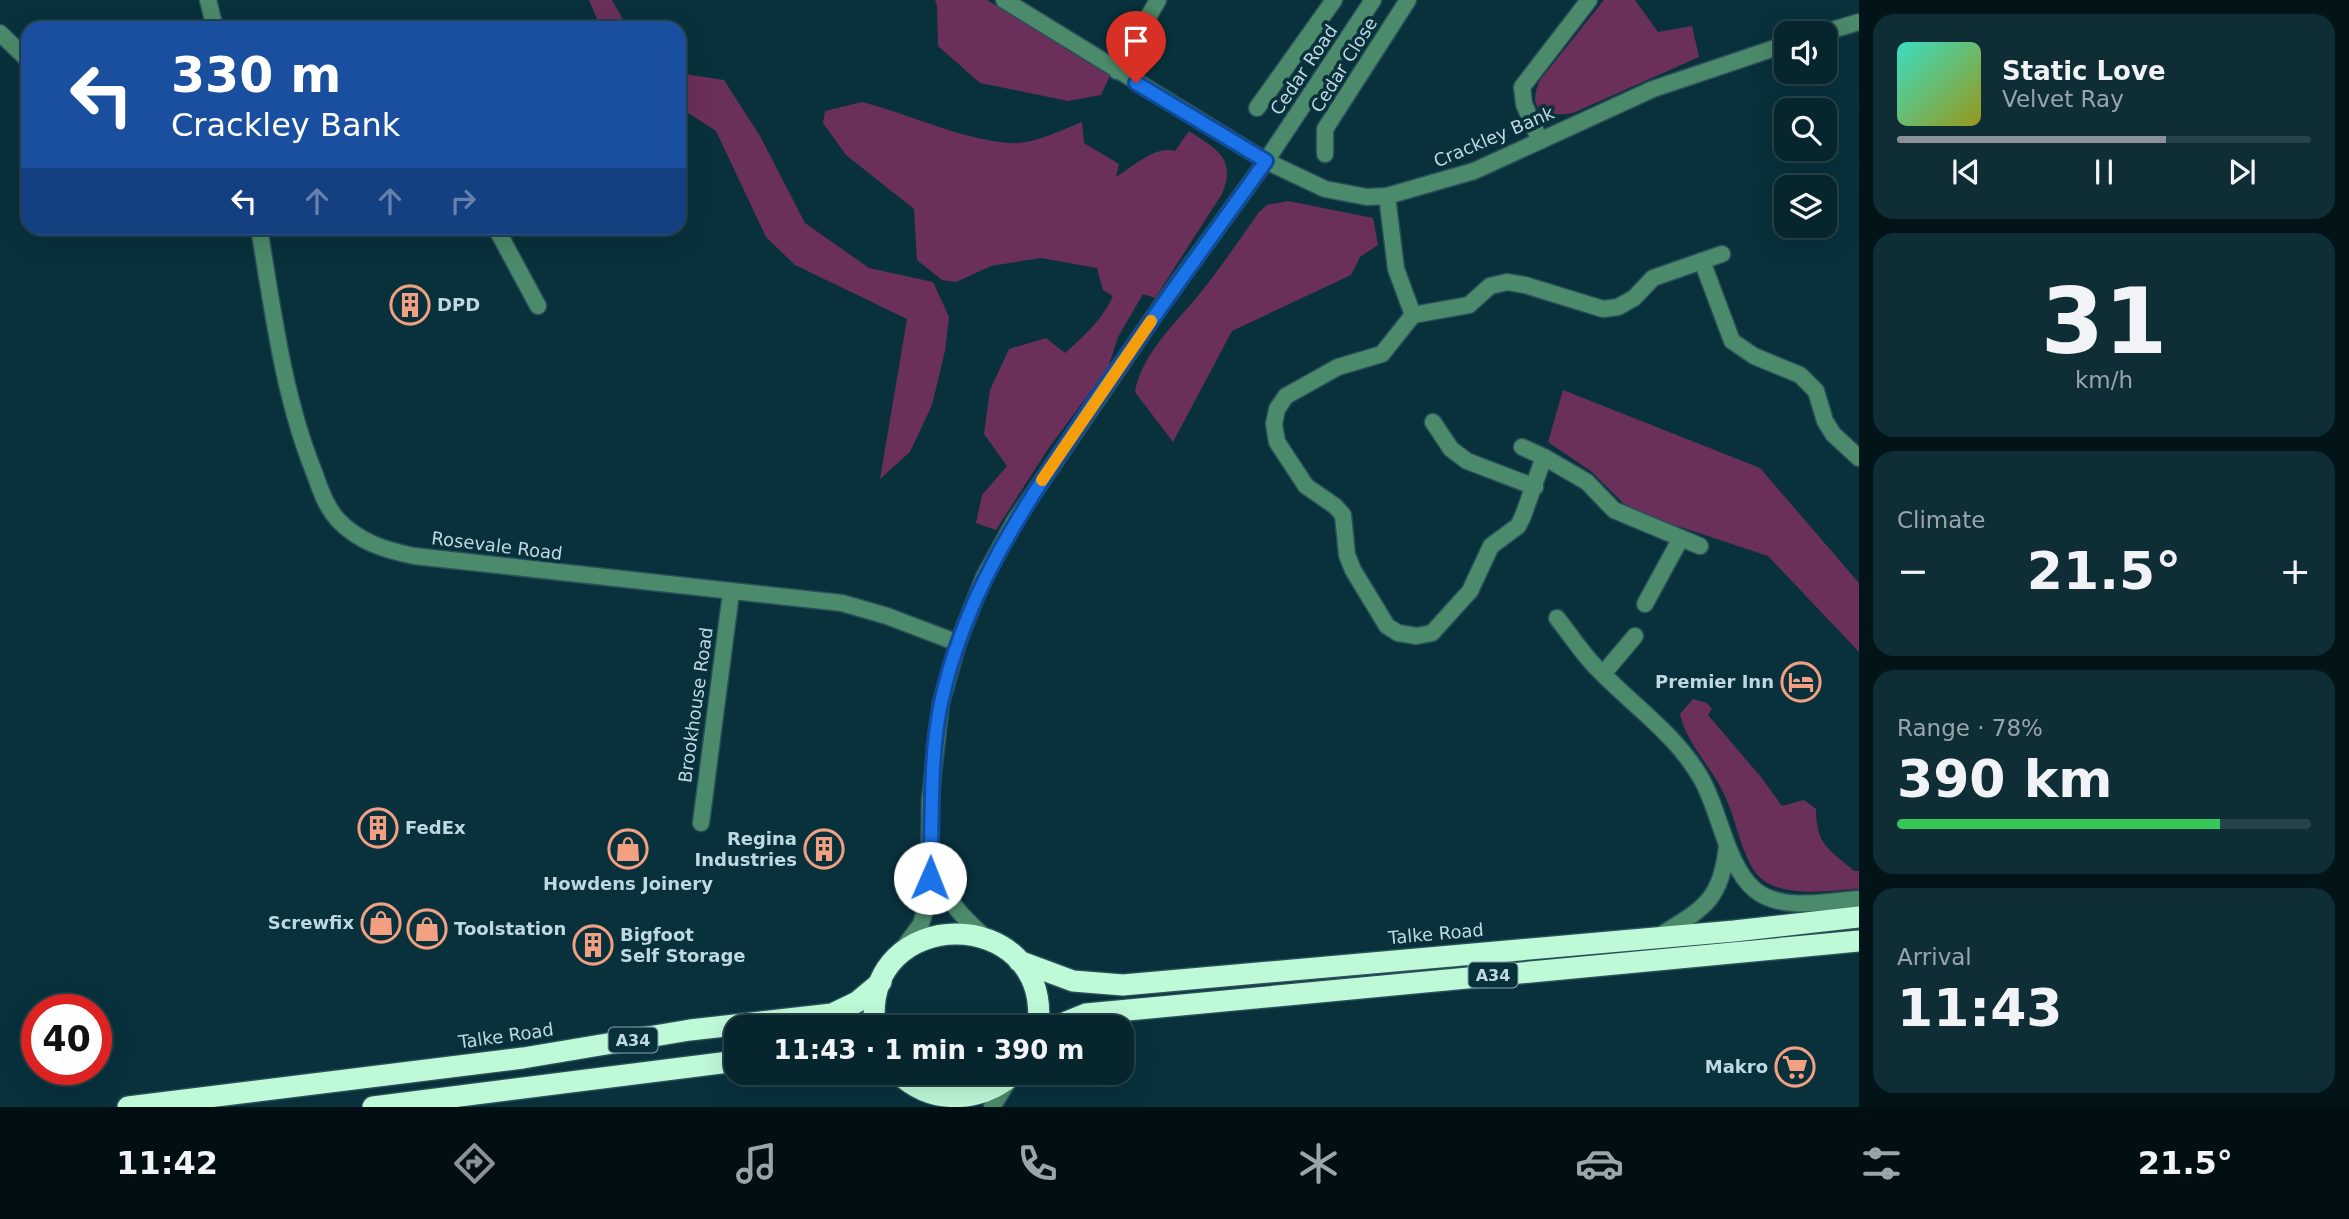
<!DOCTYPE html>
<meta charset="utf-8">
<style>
body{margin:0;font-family:"DejaVu Sans",sans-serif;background:#0f2d35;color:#f1f3f6;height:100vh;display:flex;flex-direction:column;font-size:26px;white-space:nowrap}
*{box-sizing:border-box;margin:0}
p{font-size:23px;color:#98a5aa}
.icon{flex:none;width:38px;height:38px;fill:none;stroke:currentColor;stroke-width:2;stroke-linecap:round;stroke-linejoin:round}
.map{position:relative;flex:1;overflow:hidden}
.side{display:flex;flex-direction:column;gap:14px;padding:14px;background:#031419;width:490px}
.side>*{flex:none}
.guide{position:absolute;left:21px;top:21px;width:665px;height:214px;border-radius:21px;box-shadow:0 7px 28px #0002,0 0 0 2px #274249;background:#1a4fa0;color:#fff;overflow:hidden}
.controls{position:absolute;left:1774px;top:21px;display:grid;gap:14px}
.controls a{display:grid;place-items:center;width:63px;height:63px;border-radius:14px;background:#06252d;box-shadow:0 7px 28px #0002,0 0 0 2px #274249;font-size:35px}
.speed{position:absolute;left:21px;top:994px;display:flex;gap:14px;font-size:35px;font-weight:700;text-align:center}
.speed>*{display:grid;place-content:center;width:91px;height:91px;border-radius:50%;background:#06252d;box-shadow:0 7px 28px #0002,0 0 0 2px #274249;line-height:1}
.speed .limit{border:10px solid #d22;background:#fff;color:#111}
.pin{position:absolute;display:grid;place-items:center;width:60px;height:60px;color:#fff;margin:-72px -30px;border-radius:50% 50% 50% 0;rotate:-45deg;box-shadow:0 0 7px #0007}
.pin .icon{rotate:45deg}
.me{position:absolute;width:77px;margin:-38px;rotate:1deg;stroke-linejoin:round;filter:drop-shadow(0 0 5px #0008)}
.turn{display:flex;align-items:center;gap:24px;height:147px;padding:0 35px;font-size:32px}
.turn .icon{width:91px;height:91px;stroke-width:2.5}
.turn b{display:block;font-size:49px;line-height:60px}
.lanes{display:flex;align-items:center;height:66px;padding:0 35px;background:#0003;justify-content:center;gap:35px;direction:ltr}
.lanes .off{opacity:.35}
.big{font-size:52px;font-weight:800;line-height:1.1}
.side .tile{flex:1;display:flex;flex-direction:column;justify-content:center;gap:10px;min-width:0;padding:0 24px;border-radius:21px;background:#0f2d35}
.side .dial{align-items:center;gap:0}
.dial b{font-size:91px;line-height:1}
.song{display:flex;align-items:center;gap:21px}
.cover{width:84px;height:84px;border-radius:10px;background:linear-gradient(135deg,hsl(170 70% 55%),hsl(60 70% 35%))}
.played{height:7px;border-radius:4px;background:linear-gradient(90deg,#8c9099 65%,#274249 65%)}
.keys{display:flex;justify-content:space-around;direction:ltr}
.heat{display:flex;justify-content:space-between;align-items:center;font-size:38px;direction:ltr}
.charge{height:10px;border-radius:5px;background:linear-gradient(90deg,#34c759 78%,#274249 0)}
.trip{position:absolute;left:724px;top:1015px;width:410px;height:70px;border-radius:21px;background:#06252d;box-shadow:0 7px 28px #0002,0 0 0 2px #274249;font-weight:800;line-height:70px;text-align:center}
.dock{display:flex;height:112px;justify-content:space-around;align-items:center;background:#020f12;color:#98a5aa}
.dock .icon{width:49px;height:49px}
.dock .active{color:#8c9099}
.dock b{font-size:32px;color:#f1f3f6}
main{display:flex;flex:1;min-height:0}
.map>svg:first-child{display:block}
.green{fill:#6b3059}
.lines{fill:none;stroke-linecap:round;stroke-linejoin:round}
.minor-casing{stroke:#294f5a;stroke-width:19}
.highway-casing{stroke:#294f5a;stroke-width:24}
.minor{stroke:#4b8a6a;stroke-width:16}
.highway{stroke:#bef9d8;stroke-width:21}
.route-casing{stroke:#114b97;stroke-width:18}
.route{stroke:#1a73e8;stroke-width:12}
.slow{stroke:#f59e0b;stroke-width:12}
.labels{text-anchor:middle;stroke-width:7;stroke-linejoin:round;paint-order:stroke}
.shield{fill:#08313c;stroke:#88a7b0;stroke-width:2}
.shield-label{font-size:16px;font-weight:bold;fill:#bfd9e1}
.street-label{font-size:18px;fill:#bfd9e1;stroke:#08313c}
.poi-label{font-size:18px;font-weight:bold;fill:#bfd9e1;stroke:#08313c;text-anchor:start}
</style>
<main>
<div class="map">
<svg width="1859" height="1107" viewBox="0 0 1859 1107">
<rect width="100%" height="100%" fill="#08313c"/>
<g class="green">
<polygon points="589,0 612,0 628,28 601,28"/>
<polygon points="935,0 987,0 1110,76 1101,95 1068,101 980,83 938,46 937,5"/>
<path d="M1604,0H1635L1658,32L1692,26L1699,57L1573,113C1544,118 1526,111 1540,80Z"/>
<polygon points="679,73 724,80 760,136 805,223 869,268 933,282 949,317 945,351 932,405 910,452 880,479 907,319 795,265 766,237 716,131 679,107"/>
<path d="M862,102C910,114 959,139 1009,143C1033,145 1061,130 1082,122L1084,143L1119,164L1116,177C1133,167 1155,145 1175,151L1189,131C1216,149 1237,158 1222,194L1155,298L1143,294L1118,337L1108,368L1048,449L996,530L976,523L982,495L1007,466L984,434L990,390L1009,349L1046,338L1065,353C1084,336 1103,319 1113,296L1103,290L1097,268L1041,258L991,266L956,282L942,280L917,260L914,209L846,155L823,123L825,111Z"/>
<path d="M1288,201L1373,218L1378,245L1360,257L1351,275L1232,331L1173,442L1135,392C1141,354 1178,321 1201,292C1221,267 1240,239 1259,212L1267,205Z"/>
<polygon points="1563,390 1760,468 1859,583 1859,652 1768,556 1638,513 1622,502 1592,472 1548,442"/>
<path d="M1693,699L1707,703L1712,709L1708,715L1761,777L1782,806L1804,800L1816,809C1816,845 1829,849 1854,871H1859V889C1828,890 1772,901 1753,869C1738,844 1735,813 1721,788C1708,763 1686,742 1680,714Z"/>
</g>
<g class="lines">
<g class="minor-casing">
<g id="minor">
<polyline points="208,0 215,28"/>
<polyline points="1004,0 1266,161 1325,189 1367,197 1387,196 1474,171 1653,89 1787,44"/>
<polyline points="0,33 28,60"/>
<polyline points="1822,33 1859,22"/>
<polyline points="1117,71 1158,0"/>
<polyline points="1257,108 1334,0"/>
<polyline points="1540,141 1524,104 1522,87 1589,0"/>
<polyline points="1325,154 1325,129 1408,0"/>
<polyline points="1387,196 1396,269 1413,315 1382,354 1338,367 1286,396 1277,409 1274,424 1277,442 1306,486 1335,506 1343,515 1347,555 1353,570 1387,626 1398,633 1417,636 1432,633 1470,591 1491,546 1518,526 1523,516 1544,457 1587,482 1614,510 1700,546"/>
<path d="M259,228C273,310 283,395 314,472C320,489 326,507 338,520C359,542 385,550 414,556L842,603L887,616L958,643"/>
<polyline points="496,228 538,306"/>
<polyline points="1702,261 1732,341 1754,356 1800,375 1816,391 1825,421 1833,434 1859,458"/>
<polyline points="1413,315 1469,305 1490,286 1507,282 1525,285 1603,309 1618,307 1634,298 1653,278 1722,254"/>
<polyline points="1433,422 1451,449 1467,461 1535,487"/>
<polyline points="1522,447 1544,457"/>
<polyline points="1645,604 1681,538"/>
<path d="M1557,618C1569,633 1580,650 1593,664C1629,703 1676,733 1702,780C1720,812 1727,867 1755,890C1782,912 1827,901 1859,899"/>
<polyline points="1603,674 1635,636"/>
<polyline points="701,823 731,593"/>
<path d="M934,866C946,900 959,914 985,937"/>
<path d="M1659,936C1703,909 1722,900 1727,845"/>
<polyline points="902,950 921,924 929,898 930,800 941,703 958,643 984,577 1014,522 1161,306 1266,161 1373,0"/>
<polyline points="992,1107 1009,1080"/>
</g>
</g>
<g class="highway-casing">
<g id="highway">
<polyline points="1019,961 1073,981 1123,985 1734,931 1859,917"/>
<path d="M875,1027C860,903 1052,903 1038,1027"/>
<polyline points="1054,1027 1086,1014 1859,941"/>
<path d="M898,1073C933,1106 980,1103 1015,1073"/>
<polyline points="128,1107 523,1058 690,1030 832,1014 857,1002 881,982"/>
<polyline points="373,1107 737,1061"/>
</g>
</g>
<use href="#minor" class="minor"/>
<use href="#highway" class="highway"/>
</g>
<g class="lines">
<g class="route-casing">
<path id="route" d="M930,878C933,819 929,761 941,703C965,592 1023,509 1085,416C1143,330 1205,246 1266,161L1136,83"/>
</g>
<use href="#route" class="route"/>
<polyline class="slow" points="1042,480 1151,321"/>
</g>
<defs>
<g id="building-ring" transform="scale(2.0125)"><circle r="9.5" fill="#08313c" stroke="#f39f82" stroke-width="1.5"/><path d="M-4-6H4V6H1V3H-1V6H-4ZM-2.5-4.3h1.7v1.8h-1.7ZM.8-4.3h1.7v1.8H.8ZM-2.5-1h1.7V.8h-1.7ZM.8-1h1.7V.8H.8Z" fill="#f39f82"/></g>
<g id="hotel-ring" transform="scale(2.0125)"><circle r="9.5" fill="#08313c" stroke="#f39f82" stroke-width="1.5"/><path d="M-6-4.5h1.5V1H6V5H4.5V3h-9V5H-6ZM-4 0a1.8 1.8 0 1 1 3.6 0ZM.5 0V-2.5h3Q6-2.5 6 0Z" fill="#f39f82"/></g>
<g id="shop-ring" transform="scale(2.0125)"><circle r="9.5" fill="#08313c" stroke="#f39f82" stroke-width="1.5"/><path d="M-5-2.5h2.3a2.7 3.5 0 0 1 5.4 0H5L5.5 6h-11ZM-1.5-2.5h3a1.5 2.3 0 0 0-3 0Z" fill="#f39f82"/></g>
<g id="supermarket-ring" transform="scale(2.0125)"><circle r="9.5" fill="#08313c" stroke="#f39f82" stroke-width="1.5"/><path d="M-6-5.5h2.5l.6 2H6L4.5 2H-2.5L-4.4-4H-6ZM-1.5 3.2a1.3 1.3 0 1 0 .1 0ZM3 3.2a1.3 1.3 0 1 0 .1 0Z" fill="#f39f82"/></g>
</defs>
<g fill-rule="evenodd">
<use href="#building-ring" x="410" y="305"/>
<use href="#hotel-ring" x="1801" y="682"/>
<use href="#building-ring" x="378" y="828"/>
<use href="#shop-ring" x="628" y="849"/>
<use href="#building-ring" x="824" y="849"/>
<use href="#shop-ring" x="381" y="923"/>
<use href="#shop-ring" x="427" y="929"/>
<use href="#building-ring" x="593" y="945"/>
<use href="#supermarket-ring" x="1795" y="1067"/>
</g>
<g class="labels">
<g class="shield">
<rect x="1468.5" y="962.5" width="49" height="25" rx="5"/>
<rect x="608.5" y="1027.5" width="49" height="25" rx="5"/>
</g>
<g class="shield-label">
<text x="1493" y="981">A34</text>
<text x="633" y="1046">A34</text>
</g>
<g class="street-label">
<text transform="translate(1344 65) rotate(-58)" y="6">Cedar Close</text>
<text transform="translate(1304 70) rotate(-56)" y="6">Cedar Road</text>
<text transform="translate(1494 137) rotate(-23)" y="6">Crackley Bank</text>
<text transform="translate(497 546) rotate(7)" y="6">Rosevale Road</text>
<text transform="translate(696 705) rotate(-82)" y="6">Brookhouse Road</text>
<text transform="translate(1436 934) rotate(-5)" y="6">Talke Road</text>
<text transform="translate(506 1036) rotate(-8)" y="6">Talke Road</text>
</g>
<g class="poi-label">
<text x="437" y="311">DPD</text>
<text x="1774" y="688" text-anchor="end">Premier Inn</text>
<text x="405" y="834">FedEx</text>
<text x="797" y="845" text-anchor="end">Regina<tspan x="797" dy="21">Industries</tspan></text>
<text x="628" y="890" text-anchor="middle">Howdens Joinery</text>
<text x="354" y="929" text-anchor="end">Screwfix</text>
<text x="454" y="935">Toolstation</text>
<text x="620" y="941">Bigfoot<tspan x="620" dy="21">Self Storage</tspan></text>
<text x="1768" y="1073" text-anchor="end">Makro</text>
</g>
</g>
</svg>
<div class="controls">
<a><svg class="icon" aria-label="sound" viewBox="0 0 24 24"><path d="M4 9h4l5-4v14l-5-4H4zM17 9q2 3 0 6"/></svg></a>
<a><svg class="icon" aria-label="search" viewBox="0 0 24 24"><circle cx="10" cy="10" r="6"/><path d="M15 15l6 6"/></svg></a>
<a><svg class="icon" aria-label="layers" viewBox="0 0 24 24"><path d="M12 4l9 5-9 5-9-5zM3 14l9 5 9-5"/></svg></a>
</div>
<div class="speed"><div class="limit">40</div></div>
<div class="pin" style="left:1136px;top:83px;background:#d93025"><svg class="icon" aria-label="arrive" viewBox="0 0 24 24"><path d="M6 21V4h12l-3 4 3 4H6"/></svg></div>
<svg class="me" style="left:930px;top:878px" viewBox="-20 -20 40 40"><circle r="19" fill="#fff"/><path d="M0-13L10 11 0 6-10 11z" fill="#1a73e8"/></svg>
<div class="trip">11:43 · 1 min · 390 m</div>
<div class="guide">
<div class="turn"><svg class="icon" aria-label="left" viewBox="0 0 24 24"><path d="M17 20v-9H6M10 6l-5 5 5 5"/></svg><div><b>330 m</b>Crackley Bank</div></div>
<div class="lanes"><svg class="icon" aria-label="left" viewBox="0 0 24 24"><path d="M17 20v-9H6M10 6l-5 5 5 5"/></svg><svg class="icon off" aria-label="ahead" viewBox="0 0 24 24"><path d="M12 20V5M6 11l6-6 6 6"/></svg><svg class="icon off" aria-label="ahead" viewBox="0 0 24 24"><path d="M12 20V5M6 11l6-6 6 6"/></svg><svg class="icon off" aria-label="right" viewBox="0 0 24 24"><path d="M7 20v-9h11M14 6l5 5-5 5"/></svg></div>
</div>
</div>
<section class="side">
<div class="tile">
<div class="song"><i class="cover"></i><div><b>Static Love</b><p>Velvet Ray</p></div></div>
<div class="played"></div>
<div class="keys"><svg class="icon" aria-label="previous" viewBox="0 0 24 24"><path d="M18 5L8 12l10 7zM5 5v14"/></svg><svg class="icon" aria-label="pause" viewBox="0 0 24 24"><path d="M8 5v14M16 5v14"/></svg><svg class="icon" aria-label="next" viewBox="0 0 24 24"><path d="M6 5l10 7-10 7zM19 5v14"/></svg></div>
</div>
<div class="tile dial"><b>31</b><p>km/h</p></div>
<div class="tile"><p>Climate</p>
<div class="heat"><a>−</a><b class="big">21.5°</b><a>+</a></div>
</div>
<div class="tile"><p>Range · 78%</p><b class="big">390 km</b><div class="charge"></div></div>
<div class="tile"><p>Arrival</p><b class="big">11:43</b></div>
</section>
</main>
<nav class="dock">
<b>11:42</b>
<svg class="icon active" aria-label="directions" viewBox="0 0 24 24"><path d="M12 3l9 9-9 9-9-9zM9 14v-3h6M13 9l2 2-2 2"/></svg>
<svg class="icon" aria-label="music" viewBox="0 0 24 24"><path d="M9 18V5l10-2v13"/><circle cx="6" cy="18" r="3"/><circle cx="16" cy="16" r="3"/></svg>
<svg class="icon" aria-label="phone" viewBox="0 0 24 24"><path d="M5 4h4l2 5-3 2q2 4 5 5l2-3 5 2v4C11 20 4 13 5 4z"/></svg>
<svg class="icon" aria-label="climate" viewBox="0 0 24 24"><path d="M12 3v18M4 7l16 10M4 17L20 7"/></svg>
<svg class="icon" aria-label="car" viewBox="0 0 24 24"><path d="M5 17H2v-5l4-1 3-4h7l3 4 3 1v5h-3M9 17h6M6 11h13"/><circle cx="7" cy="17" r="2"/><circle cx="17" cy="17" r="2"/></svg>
<svg class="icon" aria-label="filters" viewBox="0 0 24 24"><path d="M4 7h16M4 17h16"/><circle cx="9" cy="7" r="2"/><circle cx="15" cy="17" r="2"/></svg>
<b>21.5°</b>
</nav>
